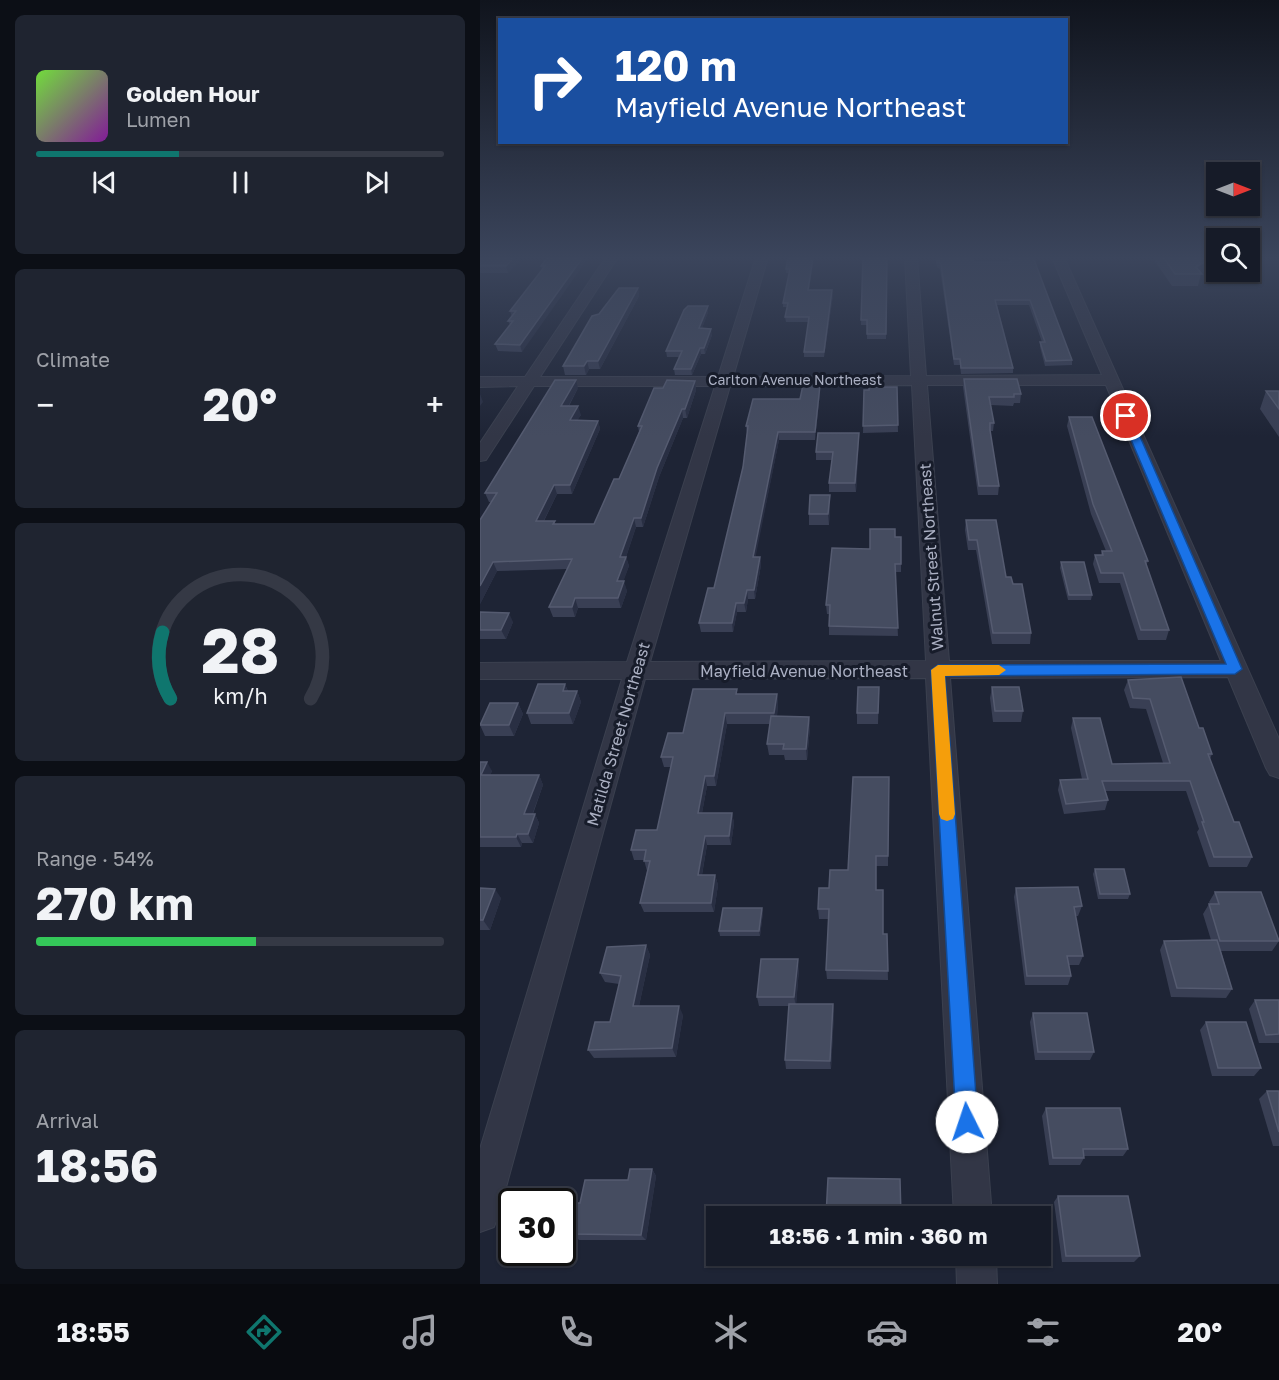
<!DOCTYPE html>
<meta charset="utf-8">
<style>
body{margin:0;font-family:"Golos Text",sans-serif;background:#1f2430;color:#f1f3f6;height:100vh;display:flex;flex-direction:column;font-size:22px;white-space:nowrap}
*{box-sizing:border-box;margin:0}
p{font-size:20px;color:#9ea1a8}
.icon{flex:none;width:33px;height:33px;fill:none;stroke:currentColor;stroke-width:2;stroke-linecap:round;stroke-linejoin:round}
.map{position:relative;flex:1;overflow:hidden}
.drawer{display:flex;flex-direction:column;gap:15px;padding:15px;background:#0c0f16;width:480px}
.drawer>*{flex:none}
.guide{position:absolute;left:18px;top:18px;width:570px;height:126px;border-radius:0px;box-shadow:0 2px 4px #0004,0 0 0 2px #353945;background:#1a4fa0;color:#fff;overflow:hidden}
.needle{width:39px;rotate:90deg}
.tools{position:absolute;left:726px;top:162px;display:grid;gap:12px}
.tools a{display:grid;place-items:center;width:54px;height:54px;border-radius:0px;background:#161b28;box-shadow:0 2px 4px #0004,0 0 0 2px #353945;font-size:30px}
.speed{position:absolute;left:18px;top:1188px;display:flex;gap:12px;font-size:30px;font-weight:700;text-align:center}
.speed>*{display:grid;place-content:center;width:78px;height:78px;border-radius:50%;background:#161b28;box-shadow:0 2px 4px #0004,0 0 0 2px #353945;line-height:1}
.speed .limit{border:3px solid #111;border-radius:9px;background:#fff;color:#111}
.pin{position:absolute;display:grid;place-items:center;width:51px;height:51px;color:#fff;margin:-26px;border:3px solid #fff;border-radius:50%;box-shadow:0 2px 6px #0007}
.me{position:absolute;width:66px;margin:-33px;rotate:356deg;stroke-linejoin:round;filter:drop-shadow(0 0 4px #0008)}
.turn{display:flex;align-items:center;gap:21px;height:126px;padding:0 18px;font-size:27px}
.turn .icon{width:78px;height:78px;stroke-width:2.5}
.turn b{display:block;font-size:42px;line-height:51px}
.big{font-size:45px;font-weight:700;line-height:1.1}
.drawer .card{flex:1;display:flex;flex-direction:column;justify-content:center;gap:9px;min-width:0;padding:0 21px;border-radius:9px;background:#1f2430}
.drawer .dial{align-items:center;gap:0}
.dial svg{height:156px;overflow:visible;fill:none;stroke:#353945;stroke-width:7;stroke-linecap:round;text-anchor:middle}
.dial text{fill:#f1f3f6;stroke:none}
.song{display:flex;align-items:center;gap:18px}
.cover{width:72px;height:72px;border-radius:9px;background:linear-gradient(135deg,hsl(100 70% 55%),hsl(290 70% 35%))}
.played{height:6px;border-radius:3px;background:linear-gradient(90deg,#0f766e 35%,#353945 35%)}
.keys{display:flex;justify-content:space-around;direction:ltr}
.heat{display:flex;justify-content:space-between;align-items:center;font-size:33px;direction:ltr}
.charge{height:9px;border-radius:4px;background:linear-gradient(90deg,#34c759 54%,#353945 0)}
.trip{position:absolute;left:226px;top:1206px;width:345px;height:60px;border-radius:0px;background:#161b28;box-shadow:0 2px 4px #0004,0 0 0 2px #353945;font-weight:700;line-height:60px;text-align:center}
.menu{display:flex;height:96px;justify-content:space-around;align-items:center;background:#090b10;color:#9ea1a8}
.menu .icon{width:42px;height:42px}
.menu .current{color:#0f766e}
.menu b{font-size:27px;color:#f1f3f6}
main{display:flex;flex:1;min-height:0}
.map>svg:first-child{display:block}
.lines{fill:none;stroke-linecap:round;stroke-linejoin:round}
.minor-casing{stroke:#3b404f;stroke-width:2}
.minor{fill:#323646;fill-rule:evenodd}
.wall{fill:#393f54}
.shaded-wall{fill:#292f43}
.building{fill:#454c60;stroke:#555b70;stroke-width:1.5}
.route{fill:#1a73e8;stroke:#114b97;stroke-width:1.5}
.slow{fill:#f59e0b}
.labels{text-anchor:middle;stroke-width:6;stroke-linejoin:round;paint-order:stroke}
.far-street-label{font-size:14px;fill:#abb0c3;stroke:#171c2a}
.street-label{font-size:16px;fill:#abb0c3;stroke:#171c2a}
</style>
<main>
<section class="drawer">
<div class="card">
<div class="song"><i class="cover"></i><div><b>Golden Hour</b><p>Lumen</p></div></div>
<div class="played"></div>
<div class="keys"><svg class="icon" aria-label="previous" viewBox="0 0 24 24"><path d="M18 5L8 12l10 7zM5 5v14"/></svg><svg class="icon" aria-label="pause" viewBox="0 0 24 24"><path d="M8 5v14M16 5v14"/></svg><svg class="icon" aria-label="next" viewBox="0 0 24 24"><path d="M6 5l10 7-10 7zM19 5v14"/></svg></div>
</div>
<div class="card"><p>Climate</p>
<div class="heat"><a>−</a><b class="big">20°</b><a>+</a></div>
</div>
<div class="card dial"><svg viewBox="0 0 100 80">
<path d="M14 69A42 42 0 1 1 86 69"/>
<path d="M14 69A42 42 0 0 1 10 35" stroke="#0f766e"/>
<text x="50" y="56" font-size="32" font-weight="700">28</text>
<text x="50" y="72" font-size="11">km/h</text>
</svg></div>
<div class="card"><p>Range · 54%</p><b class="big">270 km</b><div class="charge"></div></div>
<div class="card"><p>Arrival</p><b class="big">18:56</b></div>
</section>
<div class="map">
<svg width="799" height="1284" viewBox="0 0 799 1284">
<rect width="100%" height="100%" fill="#1e2435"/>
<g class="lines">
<g class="minor-casing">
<g id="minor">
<path d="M126,257H138L60,377H238L276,257H288L253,377L431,376L425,257H437L446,376L622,375L572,257H584L799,739V778L790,775L786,768L748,677L470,678L512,1216H474L446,678L165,679L19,1213L14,1227L0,1232V1149L142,679H0V663L147,662L235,386H54L6,460L0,461V443L38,386L0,387V377H45ZM432,385L446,661L170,662L250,386ZM447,385H626L741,661H469Z"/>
<polygon points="476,1256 516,1256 517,1284 477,1284"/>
</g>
</g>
<use href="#minor" class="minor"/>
</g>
<g class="wall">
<polygon points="0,257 43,257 28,273 0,273"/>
<polygon points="68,257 42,352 18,351 15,344 30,325 28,321 32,317 30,311 62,270 61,266"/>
<polygon points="308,257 358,257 358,258 334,257 329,290 353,295 344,357 324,357 324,352 329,322 306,322 305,317 307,307 303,307 303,303 309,273 306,273 306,269"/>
<polygon points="383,257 407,257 406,339 387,339 387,325 381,325"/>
<polygon points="455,257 492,257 494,262 529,262 527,257 553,257 592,360 592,365 565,366 560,347 560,342 562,342 549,305 517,305 533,368 533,373 481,374 480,365 474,365 460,269 457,267"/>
<polygon points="672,257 736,257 721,273 718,286 692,286"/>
<polygon points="158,288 159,296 120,369 109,369 106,375 85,375 83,366 119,314"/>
<polygon points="228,312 222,328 232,335 225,354 221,354 212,375 195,375 194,369 199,357 187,357 186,351"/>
<polygon points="484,379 541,394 540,403 534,403 533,406 511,405 514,423 513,431 510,431 519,486 518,495 498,495 483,387"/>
<polygon points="215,381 216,390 207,418 203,418 179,477 163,527 156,527 146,557 149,566 143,581 147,591 141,608 98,608 95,617 73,617 69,607 87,569 17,571 0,604 11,502 9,502 5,493 98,388 89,406 101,415 97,420 118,421 120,429 92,494 77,494 64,521 76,524 114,524 139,479 159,432 158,426 183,388"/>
<polygon points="417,387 418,432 383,433 384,390"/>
<polygon points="786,391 799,391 799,437 780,409"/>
<polygon points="340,392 335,440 299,440 275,557 280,557 281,565 275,599 268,599 266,612 257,612 253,632 221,632 219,623 234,588 263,467 267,433 266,426 320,399"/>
<polygon points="589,417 668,561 666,566 689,630 686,640 658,640 640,583 619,583 613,564 615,555 621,555 622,551 626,551 611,514 587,426"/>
<polygon points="379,433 376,492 349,492 349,483 352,460 336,460 336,452"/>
<polygon points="350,495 350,505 349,525 329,525 329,514"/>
<polygon points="486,520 526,577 533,584 551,633 550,644 512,644 496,550 488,550 485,530"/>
<polygon points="415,537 421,564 421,572 415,572 418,636 349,635 349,614 347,614 346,605 390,549"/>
<polygon points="581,562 612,595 611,600 588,600 580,568"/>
<polygon points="0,612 33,622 26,639 0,639"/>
<polygon points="648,680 719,728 732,754 730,759 754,822 772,857 767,867 729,867 717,832 719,829 706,791 625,791 628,800 625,810 584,814 578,790 580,780 602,779 591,728 593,718 632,764 683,763 666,709 650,708 644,690"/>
<polygon points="85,684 88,691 97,691 101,702 93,724 51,724 47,713"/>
<polygon points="399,687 398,724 377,724 377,713"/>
<polygon points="512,687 543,711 541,722 513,722 510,698"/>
<polygon points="257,689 257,694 297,694 298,704 297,716 329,717 330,727 327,760 305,760 304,755 289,755 287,744 290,724 247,724 236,786 227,786 222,813 252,813 254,823 251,845 227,845 222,875 235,875 238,885 234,912 164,912 160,903 167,871 164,860 154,860 151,850 177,830 191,767 184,767 181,757 203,733"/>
<polygon points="38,703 43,714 34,736 5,736 0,725"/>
<polygon points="0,762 12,771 10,775 59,775 63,785 53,814 55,814 59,823 53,843 42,843 41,847 0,847"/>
<polygon points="409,777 408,866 396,866 396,890 403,934 407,934 408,980 347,979 346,970 349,919 339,919 338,909 349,888 368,870"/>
<polygon points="615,869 650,894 648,899 618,899 613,874"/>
<polygon points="0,888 21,898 10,930 0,930"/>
<polygon points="536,888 602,906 598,916 595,916 603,956 599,965 589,965 591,976 588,985 545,985 534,897"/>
<polygon points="735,892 799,941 792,951 741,951 752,989 746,998 691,997 680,950 684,941 731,940 723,914 729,904 730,904 729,902"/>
<polygon points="282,908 283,912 280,936 240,936 239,931"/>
<polygon points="166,945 170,955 159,1006 203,1015 196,1057 114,1058 108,1050 130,1022 139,984 125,982 120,973"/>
<polygon points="319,969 316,1004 353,1004 354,1013 351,1069 306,1069 305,1060 309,1006 279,1006 277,997"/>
<polygon points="775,1000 799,1000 799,1043 779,1043 769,1009"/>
<polygon points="553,1013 614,1052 610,1060 555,1060 550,1022"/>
<polygon points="726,1022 781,1068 774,1076 732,1076 720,1030"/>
<polygon points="787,1091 799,1091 799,1146 793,1146 779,1099"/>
<polygon points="566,1108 648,1149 643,1156 604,1156 604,1158 600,1165 569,1165 562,1116"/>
<polygon points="172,1169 176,1176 166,1240 99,1240 93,1234 95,1225 89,1220 100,1203"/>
<polygon points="578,1196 660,1256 654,1262 582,1262 574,1202"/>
</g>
<g class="shaded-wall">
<polygon points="34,257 43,257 28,273 26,266"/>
<polygon points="103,257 109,257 42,352 40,345"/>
<polygon points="333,257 334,257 328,295 328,290"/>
<polygon points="732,257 736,257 736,264 720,274 716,267"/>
<polygon points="158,288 159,296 120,369 118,361"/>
<polygon points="352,290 353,295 344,357 344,352"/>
<polygon points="228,306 228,312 220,334 219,328"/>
<polygon points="231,329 232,335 225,354 224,348"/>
<polygon points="220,348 221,354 212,375 211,369"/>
<polygon points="107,361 109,369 106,375 104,366"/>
<polygon points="96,380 98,388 84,414 81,406"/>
<polygon points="215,381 216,390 207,418 205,409"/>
<polygon points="340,385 340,392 335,440 335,432"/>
<polygon points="0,394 3,402 0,406"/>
<polygon points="98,406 101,415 92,429 90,420"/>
<polygon points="202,409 203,418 179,477 163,527 161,518 177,468"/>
<polygon points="118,421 120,429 92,494 90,485"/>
<polygon points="298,432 299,440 274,565 273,557"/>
<polygon points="379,433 379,441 376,492 375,483"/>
<polygon points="74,485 77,494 59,530 56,521"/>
<polygon points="350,495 350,505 349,525 348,514"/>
<polygon points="154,518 156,527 146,557 149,566 140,591 137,581 140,557"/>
<polygon points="280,557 281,565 275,599 274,590"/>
<polygon points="13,562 17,571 0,604 0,586"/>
<polygon points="144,581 147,591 141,608 138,598"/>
<polygon points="267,590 268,599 266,612 264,603"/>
<polygon points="95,598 98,608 95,617 92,607"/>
<polygon points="256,603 257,612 253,632 252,623"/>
<polygon points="29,613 33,622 26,639 21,630"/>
<polygon points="85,684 89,695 83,691"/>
<polygon points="97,691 101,702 93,724 89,713"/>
<polygon points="297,694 298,704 296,724 294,713"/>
<polygon points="38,703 43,714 34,736 29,725"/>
<polygon points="245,713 247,724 236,786 234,776"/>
<polygon points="329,717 330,727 327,760 326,749"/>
<polygon points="7,762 12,771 6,785 1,775"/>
<polygon points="59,775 63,785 49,823 44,814"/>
<polygon points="225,776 227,786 220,823 218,813"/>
<polygon points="252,813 254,823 251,845 249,836"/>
<polygon points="55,814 59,823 53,843 48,834"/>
<polygon points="37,834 42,843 41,847 36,837"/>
<polygon points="225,836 227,845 220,885 218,875"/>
<polygon points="235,875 238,885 234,912 231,903"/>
<polygon points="15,889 21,898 10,930 3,920"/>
<polygon points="282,908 283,912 280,936 279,931"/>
<polygon points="166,945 170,955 157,1015 153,1006"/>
<polygon points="318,959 319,969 316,1006 314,997"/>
<polygon points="353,1004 354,1013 351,1069 350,1061"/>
<polygon points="199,1006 203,1015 196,1057 192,1048"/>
<polygon points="172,1169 176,1176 166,1240 161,1235"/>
</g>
<g class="building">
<polygon points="0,257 34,257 26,266 0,266"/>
<polygon points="68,257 103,257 40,345 15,344 33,321 28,321 36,311 30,311 65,266 61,266"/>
<polygon points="308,257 333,257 328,290 352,290 344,352 324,352 329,317 305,317 308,303 303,303 310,269 306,269"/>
<polygon points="383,257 407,257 406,334 387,334 387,320 381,320"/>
<polygon points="456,257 492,257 494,262 531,262 529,257 553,257 592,360 566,361 560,342 565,342 550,300 515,300 533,368 481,368 480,359 474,359 461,264 457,262"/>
<polygon points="683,257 732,257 716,267 722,274 695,274"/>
<polygon points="139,288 158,288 118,361 107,361 104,366 83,366 112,316 119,314"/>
<polygon points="208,306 228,306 219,328 231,329 224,348 220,348 211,369 194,369 202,351 186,351 204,310"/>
<polygon points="484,379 537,379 541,394 534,394 534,397 509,397 514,423 510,423 510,430 519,486 499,486"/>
<polygon points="75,380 96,380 81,406 98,406 90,420 118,421 90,485 74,485 56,521 75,521 73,524 114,524 134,479 139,479 162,426 158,426 174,388 183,388 187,380 215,381 205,409 202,409 177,468 161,518 154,518 140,557 146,557 137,581 144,581 138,598 95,598 92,607 69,607 92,559 13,562 0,586 0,520 17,493 5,493"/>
<polygon points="323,385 340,385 335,432 298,432 273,557 280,557 274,590 267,590 264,603 256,603 252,623 219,623 228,588 234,588 263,467 268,426 266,426 273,399 320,399"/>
<polygon points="389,387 417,387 418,425 383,426 384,390 389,390"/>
<polygon points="786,391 799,391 799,409"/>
<polygon points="589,417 612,417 668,561 665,561 689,630 661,630 643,573 621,573 615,555 623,555 622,551 632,551 613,504"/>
<polygon points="338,433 379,433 375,483 349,483 353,452 336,452"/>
<polygon points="330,495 350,495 348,514 329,514"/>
<polygon points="486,520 516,520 526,577 531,577 533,584 542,584 551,633 513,633 497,540 489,540"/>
<polygon points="390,529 415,529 415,537 421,537 421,564 415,564 418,628 349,626 350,605 346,605 352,548 390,549"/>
<polygon points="581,562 604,562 612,595 589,595"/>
<polygon points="0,612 29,613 21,630 0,630"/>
<polygon points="701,677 719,728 723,728 732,754 728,754 754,822 759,822 772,857 734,857 722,822 724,822 710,781 622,781 628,800 586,804 580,780 608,779 593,718 620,718 632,764 690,763 670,699 653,698 648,680"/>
<polygon points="58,684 85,684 83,691 97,691 89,713 47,713"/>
<polygon points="378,687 399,687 398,713 377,713"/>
<polygon points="512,687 539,687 543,711 515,711"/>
<polygon points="213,689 257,689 256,694 297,694 294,713 245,713 234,776 225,776 218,813 252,813 249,836 225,836 218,875 235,875 231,903 160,903 170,861 164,861 166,850 151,850 156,830 177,830 193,757 181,757 188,733 203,733"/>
<polygon points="10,703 38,703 29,725 0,725"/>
<polygon points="291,716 329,717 326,749 303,749 304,744 287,744"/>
<polygon points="0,762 7,762 1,775 59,775 44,814 55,814 48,834 37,834 36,837 0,837"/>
<polygon points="373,777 409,777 408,856 396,856 396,890 403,890 403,934 407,934 408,971 346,970 349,909 338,909 339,888 349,888 350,870 368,870"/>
<polygon points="615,869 644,869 650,894 620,894"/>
<polygon points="598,887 602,906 594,907 603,956 587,956 591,976 547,976 536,888"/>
<polygon points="0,888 15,889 3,920 0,920"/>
<polygon points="735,892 781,892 799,941 740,941 729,904 739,904"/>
<polygon points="243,908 282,908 279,931 239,931"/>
<polygon points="737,940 752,989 697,988 684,941"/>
<polygon points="166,945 153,1006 199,1006 192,1048 108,1050 115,1022 130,1022 141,976 120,973 127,947"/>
<polygon points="281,959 318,959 314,997 277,997"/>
<polygon points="775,1000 799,1000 799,1034 786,1035"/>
<polygon points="309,1004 353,1004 350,1061 305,1060"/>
<polygon points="553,1013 607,1013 614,1052 558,1052"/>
<polygon points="726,1022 766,1022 781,1068 738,1068"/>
<polygon points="787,1091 799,1091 799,1132"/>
<polygon points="566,1108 640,1108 648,1149 603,1149 604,1158 573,1158"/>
<polygon points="150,1169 172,1169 161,1235 93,1234 96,1220 89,1220 93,1203 100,1203 105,1180 148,1180"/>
<polygon points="348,1178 420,1179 421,1216 346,1216"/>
<polygon points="578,1196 648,1196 660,1256 586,1256"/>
</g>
<linearGradient id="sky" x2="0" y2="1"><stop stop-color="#10141d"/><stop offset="0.59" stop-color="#3b455c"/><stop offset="1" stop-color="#3b455c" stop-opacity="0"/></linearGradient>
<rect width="799" height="437" fill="url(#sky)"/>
<polygon class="route" points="643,413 651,416 762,669 755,674 465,676 498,1122 495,1129 487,1132 479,1129 476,1122 451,670 458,665 746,664 641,416"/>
<polygon class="slow" points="458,665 519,665 526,670 519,675 465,676 475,814 473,819 467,821 461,819 459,814 451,670"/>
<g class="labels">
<g class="far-street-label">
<text x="315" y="385">Carlton Avenue Northeast</text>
</g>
<g class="street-label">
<text transform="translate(451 557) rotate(-94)" y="6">Walnut Street Northeast</text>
<text x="324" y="677">Mayfield Avenue Northeast</text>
<text transform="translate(138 734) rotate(-74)" y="6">Matilda Street Northeast</text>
</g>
</g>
</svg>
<div class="tools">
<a><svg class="needle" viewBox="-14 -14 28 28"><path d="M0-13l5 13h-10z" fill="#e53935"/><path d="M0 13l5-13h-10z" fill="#9ea1a8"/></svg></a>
<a><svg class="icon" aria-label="search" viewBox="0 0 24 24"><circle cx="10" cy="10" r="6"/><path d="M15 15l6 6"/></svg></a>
</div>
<div class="speed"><div class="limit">30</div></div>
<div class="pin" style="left:646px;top:416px;background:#d93025"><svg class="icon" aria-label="arrive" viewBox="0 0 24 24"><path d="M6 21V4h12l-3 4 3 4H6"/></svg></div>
<svg class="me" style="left:487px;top:1122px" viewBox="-20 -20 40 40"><circle r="19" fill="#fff"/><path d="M0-13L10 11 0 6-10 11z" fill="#1a73e8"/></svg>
<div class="trip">18:56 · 1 min · 360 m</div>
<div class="guide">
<div class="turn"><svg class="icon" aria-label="right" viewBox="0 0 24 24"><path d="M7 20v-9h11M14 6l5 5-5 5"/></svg><div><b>120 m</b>Mayfield Avenue Northeast</div></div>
</div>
</div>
</main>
<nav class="menu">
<b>18:55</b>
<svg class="icon current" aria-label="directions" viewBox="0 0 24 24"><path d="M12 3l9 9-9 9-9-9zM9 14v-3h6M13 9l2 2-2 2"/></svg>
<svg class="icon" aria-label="music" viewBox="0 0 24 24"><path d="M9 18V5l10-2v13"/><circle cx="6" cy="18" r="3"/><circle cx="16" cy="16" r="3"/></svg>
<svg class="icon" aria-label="phone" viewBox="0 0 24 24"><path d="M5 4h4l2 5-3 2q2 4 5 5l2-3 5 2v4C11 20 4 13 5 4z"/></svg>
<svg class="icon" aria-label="climate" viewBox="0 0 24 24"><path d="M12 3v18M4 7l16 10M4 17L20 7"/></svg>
<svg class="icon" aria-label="car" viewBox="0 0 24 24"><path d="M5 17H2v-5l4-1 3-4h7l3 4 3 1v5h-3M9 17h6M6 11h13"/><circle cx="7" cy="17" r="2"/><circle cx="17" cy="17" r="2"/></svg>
<svg class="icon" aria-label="filters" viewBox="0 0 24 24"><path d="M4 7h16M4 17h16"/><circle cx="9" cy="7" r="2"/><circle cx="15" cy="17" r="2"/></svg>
<b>20°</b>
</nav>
